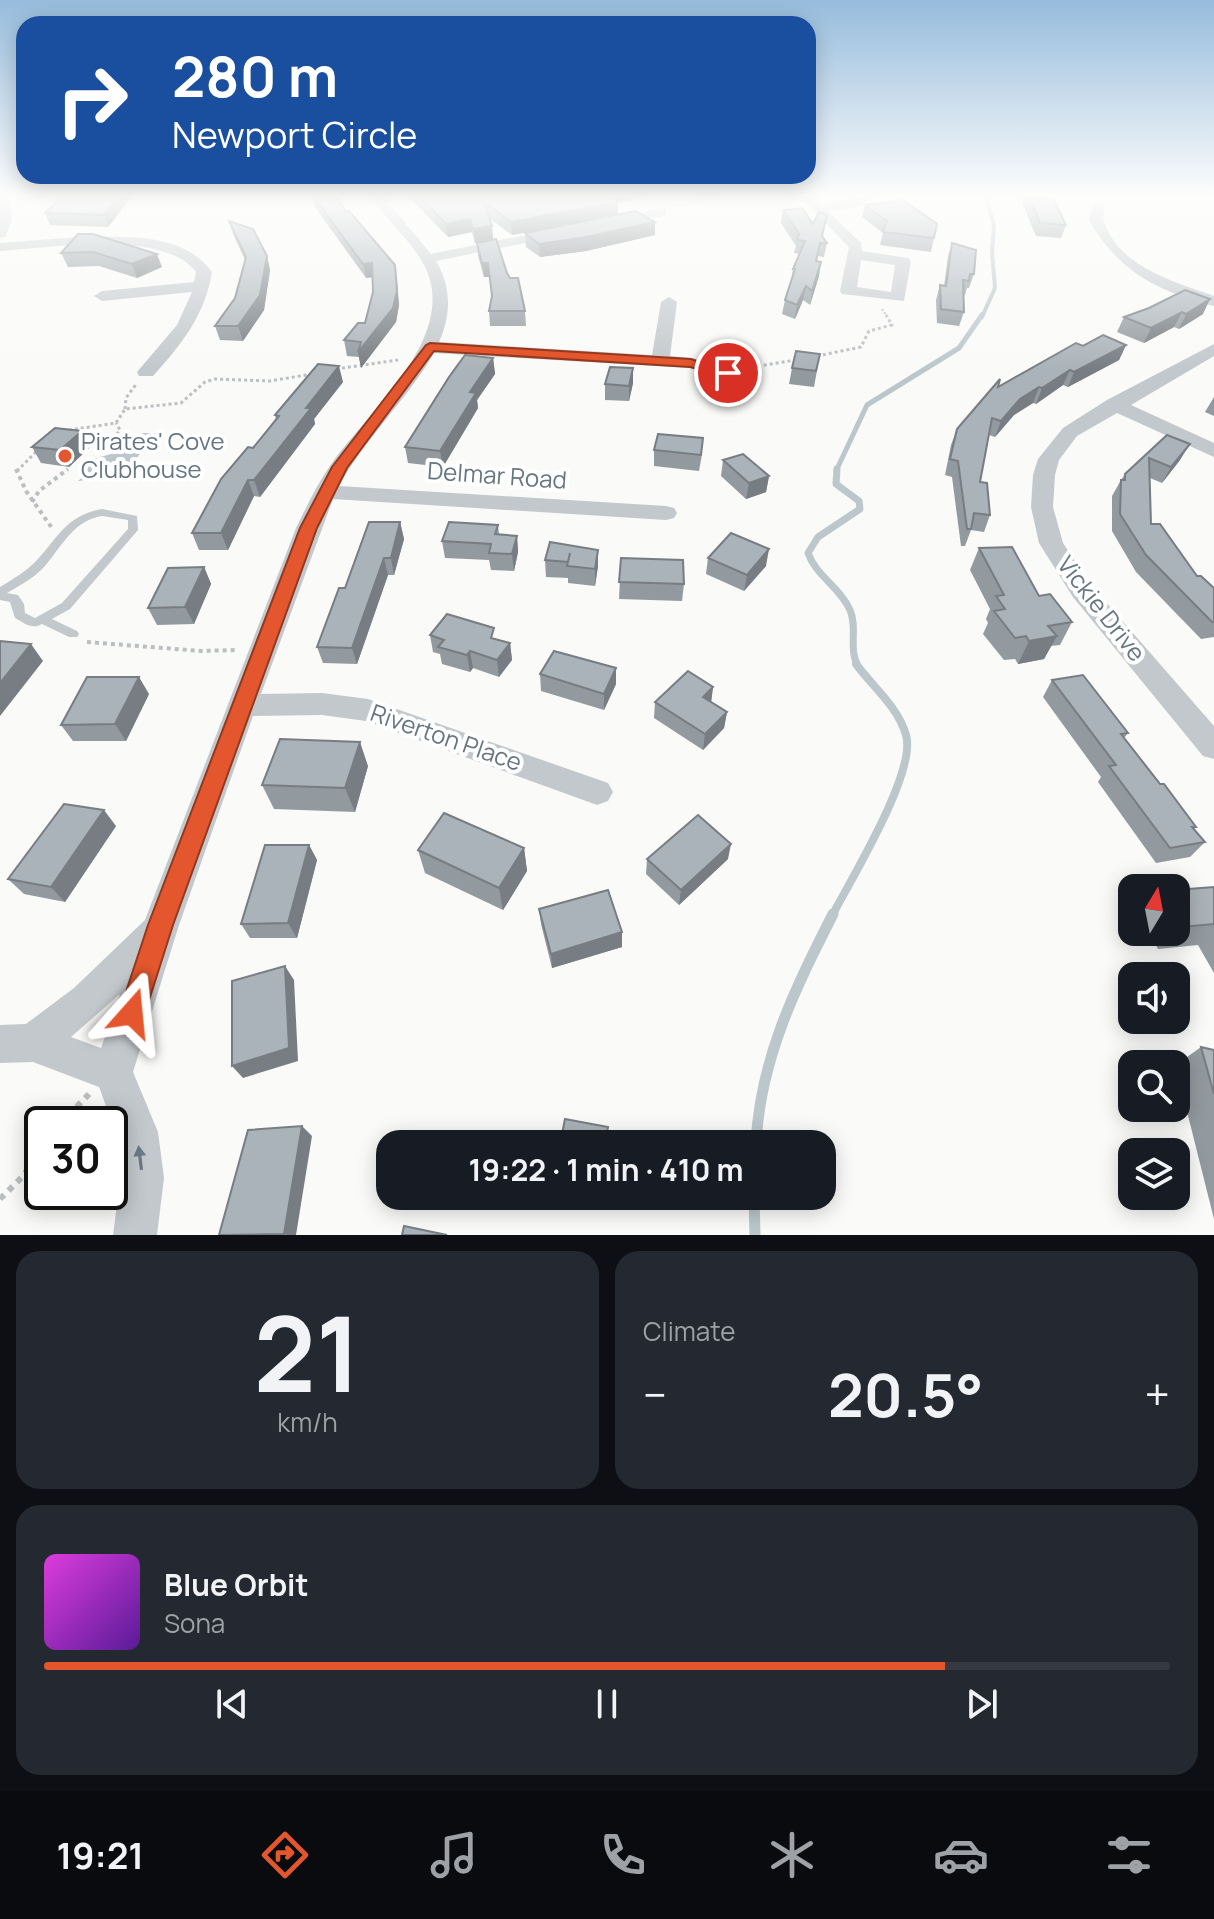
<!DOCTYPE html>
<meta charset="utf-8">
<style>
body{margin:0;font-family:Manrope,sans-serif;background:#242831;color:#f1f3f6;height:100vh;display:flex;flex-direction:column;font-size:30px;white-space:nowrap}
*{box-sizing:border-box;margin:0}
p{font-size:26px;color:#9ea1a6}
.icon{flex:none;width:44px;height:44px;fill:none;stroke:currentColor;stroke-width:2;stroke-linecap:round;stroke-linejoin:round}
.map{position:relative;height:1235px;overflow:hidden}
.drawer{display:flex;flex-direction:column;gap:16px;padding:16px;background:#0d0f14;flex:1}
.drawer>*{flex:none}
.banner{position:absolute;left:16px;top:16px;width:800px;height:168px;border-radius:24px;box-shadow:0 4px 20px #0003;background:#1a4fa0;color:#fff;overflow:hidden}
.needle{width:52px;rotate:10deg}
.buttons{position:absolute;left:1118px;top:874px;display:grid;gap:16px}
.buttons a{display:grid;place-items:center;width:72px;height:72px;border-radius:16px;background:#171b24;box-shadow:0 4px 20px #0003;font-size:40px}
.speed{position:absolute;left:24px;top:1106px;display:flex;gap:16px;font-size:40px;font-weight:700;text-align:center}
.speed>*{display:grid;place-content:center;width:104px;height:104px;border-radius:50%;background:#171b24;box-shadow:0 4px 20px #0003;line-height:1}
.speed .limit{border:4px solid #111;border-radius:12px;background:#fff;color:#111}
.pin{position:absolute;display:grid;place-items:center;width:68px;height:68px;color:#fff;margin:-34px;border:4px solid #fff;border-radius:50%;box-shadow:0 2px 8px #0007}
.me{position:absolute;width:88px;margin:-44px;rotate:18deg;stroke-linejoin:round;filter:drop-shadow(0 0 6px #0008)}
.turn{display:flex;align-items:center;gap:28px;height:168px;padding:0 24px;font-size:36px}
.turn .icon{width:104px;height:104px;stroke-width:2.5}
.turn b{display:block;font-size:56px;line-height:68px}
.big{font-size:60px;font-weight:700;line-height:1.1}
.drawer .tile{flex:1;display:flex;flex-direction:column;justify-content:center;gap:12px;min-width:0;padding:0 28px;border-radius:24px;background:#242831}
.drawer .dial{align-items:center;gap:0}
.dial b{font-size:104px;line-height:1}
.song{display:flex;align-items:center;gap:24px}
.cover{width:96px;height:96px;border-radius:12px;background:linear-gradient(135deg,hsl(300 70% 55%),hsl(270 70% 35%))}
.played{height:8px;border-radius:4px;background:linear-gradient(90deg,#e4572e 80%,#363941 80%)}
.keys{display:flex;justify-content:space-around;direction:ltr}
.heat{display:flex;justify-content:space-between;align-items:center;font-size:44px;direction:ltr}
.drawer .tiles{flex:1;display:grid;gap:16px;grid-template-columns:1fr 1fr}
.tile:last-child{grid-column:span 2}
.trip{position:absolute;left:376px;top:1130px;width:460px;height:80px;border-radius:24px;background:#171b24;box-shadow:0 4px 20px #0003;font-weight:700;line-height:80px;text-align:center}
.tabs{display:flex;height:128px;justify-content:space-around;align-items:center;background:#090b0e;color:#9ea1a6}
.tabs .icon{width:56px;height:56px}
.tabs .on{color:#e4572e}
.tabs b{font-size:36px;color:#f1f3f6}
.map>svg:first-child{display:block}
.water{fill:#bbc7cb}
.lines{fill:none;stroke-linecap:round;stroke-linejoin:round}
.stream-far4{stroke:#bbc7cb;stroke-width:4}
.stream-far3{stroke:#bbc7cb;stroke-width:5}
.stream-far2{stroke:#bbc7cb;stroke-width:7}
.stream-far1{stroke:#bbc7cb;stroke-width:8}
.stream{stroke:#bbc7cb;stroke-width:11}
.path-far3{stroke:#bbbfc2;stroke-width:2;stroke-dasharray:2 2;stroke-linecap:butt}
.path-far2{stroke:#bbbfc2;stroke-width:3;stroke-dasharray:3 3;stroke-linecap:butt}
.path-far1{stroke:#bbbfc2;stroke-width:4;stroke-dasharray:4 4;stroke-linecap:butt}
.path{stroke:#bbbfc2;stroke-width:6;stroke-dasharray:6 6;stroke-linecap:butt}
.lane{fill:#c3c8cc;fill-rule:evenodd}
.street{fill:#c3c8cc;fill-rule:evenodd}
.wall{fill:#929a9f}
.shaded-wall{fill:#777d82}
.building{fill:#aab3b9;stroke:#777d82;stroke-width:2}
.oneway{fill:#6a7a87}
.route{fill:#e4572e;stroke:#94391e;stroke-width:2}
.poi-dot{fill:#e4572e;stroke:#fff;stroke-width:3}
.labels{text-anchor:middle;stroke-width:8;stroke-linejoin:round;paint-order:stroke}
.poi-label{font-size:24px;fill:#657683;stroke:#fff;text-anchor:start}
.street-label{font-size:24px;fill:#657683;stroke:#fff}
</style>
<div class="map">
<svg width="1214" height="1235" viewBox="0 0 1214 1235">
<rect width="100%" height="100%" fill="#fafaf8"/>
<path class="water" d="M142,433H157L161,439C155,444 149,444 143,448C142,448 138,457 137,459C131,465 84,482 78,481L88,472L83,465L86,461L129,449L135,443V437Z"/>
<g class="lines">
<polyline class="stream-far4" points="982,317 995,288 992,252 994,226 986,196"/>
<polyline class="stream-far3" points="836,471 867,405 959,348 982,315"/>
<path class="stream-far2" d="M837,469L836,484L859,501L860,509L818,537L808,553C816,576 840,587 850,610C858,628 848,649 858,666"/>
<path class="stream-far1" d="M832,916C851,879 917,772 906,735C898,707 873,687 856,664"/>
<g class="stream">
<path d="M756,1144C760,1059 795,989 833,914"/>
<polyline points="754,1196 755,1235"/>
</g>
<g class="path-far3">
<polyline points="679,206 720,196"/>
<polyline points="882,309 887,317"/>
</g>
<g class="path-far2">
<polyline points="817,356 861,347 869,331 892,325 886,315"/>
<polyline points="746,368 796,360"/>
<polyline points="336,369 398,360"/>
<polyline points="125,409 126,398 137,383"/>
<polyline points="63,431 116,423 125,409 181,403 205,382 215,379 270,381 312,374"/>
<polyline points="113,439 120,430 116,423"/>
<polyline points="17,471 37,451"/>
</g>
<g class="path-far1">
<polyline points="16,469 26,491 52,528"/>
<polyline points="32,502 39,491 68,469"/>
<polyline points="87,642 201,651 237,650"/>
</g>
<g class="path">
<polyline points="60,1124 89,1094"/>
<polyline points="0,1199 23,1176 42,1149"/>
</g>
<path class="lane" d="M102,509L137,516L138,530L70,609L52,619L77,631L79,634L77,637H69L42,624C32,630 24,623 15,618L10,602L0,600V587C13,579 27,571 37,560C59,536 67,515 102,509ZM102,516L128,520V529L62,603L35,618L25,613L24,604L18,595L7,593C21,585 34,578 45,566C62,546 74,520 102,516Z"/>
<g class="street">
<polygon points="0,196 10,196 12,221 5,237 0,238"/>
<path d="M370,196H383L431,254L560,228L567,232L560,236L436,261C452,288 451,315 439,342L652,355L661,302L669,297L677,302L670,356L691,358L735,369L737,373L728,379L690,368L434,353C407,400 365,438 339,486L666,506L674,508L677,513L674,518L666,520L333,499L261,694L322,693L368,699L608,783L613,792L608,801L597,805L366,721L322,715L253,716L179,925L133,1072L158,1132L164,1178L157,1235H113C122,1170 123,1149 99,1087L33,1062L0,1063V1025L26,1024L74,988L145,920L296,528C307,506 317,484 332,463C366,415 448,346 430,280C422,249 388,223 370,196ZM120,994L101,1048L71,1037Z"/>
<path d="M799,196H813L820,204L876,196L856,207L828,211L861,243L862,251L908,258L911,261L904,301L842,294L840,291L849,247ZM861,260L895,265L891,292L857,287Z"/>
<path d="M1094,204H1104C1105,210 1102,217 1104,222C1119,267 1175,282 1214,296V306C1157,291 1119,272 1089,220Z"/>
<polygon points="661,208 666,209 666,215 610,226 603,222 610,218"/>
<path d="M78,237C124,237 182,231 212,272C205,315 182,344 153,376H139L137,372L177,325L192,292L102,301L94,296L102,291L194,282L196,272C164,229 49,248 0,251V243Z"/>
<polygon points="1214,344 1214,356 1131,405 1214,443 1214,457 1117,413 1077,436 1059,460 1055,475 1053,507 1063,543 1091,585 1214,726 1214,759 1203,756 1073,597 1039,543 1031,507 1033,475 1038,459 1063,428 1107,400"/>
</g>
</g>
<g class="wall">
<polygon points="132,196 108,227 50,225 45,213"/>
<polygon points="312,196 336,196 346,212 397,279 399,305 396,322 361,368 359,357 347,356 344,340 365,323 373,292 372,277 366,278 315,207"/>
<polygon points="408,196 641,196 618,203 618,215 655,235 586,251 540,257 526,247 525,233 570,224 512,235 489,218 492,226 493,239 475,243 472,232 448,237"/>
<polygon points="1024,196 1052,196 1066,225 1061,238 1036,236 1022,203"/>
<polygon points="865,205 937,224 931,252 880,245 883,233 862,217"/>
<polygon points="783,210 822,237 827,243 824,257 818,256 817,261 819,276 810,305 803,300 795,319 782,314 785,300 791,282 793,269 800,254 794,253 796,246 781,223"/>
<polygon points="229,221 267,256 270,270 264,310 243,341 220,340 215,326 235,298 245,260 233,234"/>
<polygon points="78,234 162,267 137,278 99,266 68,267 61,253"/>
<polygon points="477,243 507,273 525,311 526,326 490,326 489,311 492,296 490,277 484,277 478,256"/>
<polygon points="952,243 974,274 969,288 967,288 965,295 963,295 964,312 959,326 937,323 936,300 940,285 944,286 948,256"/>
<polygon points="1149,308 1203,314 1179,329 1174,327 1144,343 1117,332 1124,317"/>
<polygon points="1126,345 1119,360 1068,387 1063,385 1036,404 1033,403 1014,415 995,437 989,435 980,482 990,515 984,532 971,530 965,546 961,546 952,477 945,475 951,445 957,429 998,387 1083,346"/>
<polygon points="820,354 814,387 789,384 792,368"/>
<polygon points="493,358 495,374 477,400 478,408 443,467 408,463 405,447"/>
<polygon points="343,382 314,419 315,424 260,497 254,496 228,550 199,550 192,533 253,448 276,420 275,415"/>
<polygon points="633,383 629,401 605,400 605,384"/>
<polygon points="1214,397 1214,416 1205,412"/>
<polygon points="82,431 90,447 69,467 41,463 32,447"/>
<polygon points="1167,435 1180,460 1162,483 1150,478 1151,524 1197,576 1214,588 1214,637 1201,639 1136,572 1112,531 1112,496 1121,480 1125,474"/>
<polygon points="654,450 702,454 699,471 654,466"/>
<polygon points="723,460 769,476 766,492 746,499 721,476"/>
<polygon points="400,522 404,539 394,575 388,575 357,664 323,663 317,647 345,588"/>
<polygon points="498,525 499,535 517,536 518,552 514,571 491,570 489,560 445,558 442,541"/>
<polygon points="550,542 598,566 595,586 568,583 568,578 546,577 545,560"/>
<polygon points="979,548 1072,622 1060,645 1051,646 1044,659 1018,664 1015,659 1004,660 983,634 988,623 986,619 990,609 970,570"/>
<polygon points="621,558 684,584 682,601 619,599"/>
<polygon points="708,558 766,566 744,591 706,574"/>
<polygon points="204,567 211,584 194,624 157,625 148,608"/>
<polygon points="430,635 495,639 510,643 512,660 499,677 473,668 470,672 442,664 440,654 433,652"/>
<polygon points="616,668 616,684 604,710 541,691 540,674"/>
<polygon points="1052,680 1128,733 1124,738 1196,827 1194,829 1205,842 1190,857 1156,863 1098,782 1101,777 1043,697"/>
<polygon points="713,687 711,702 727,712 724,728 703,750 654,718 655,702"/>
<polygon points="149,694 126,741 73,741 61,725"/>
<polygon points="368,766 355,812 274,809 262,785"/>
<polygon points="116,826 65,902 24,894 8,879"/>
<polygon points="309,845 317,860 297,938 250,938 241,924"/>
<polygon points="524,848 527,871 503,910 425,873 418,850"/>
<polygon points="647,859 728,859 679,905 646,874"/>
<polygon points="1214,887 1214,973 1198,945 1158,949 1149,932 1176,932 1176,890"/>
<polygon points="539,909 622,947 552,968 541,924"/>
<polygon points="1201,1047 1214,1050 1214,1219 1176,1068 1176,1065"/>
</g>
<g class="shaded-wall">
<polygon points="29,196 56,196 31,199"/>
<polygon points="119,196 132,196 108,227 104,215"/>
<polygon points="602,196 641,196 618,203 618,215 512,235 511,222"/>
<polygon points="470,219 472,232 448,237 446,224"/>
<polygon points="655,222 655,235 586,251 540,257 539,244"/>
<polygon points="492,226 493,239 475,243 473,229"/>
<polygon points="157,254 162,267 137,278 132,264"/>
<polygon points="267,256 270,270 264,310 243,341 238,326"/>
<polygon points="821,262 819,276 810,305 812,291"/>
<polygon points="372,263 374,277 366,278 363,264"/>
<polygon points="482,263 488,263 490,277 484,277"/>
<polygon points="395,265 399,305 396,322 361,368 358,352"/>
<polygon points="806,286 803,300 795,319 797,305"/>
<polygon points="1210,299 1203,314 1179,329 1186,314"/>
<polygon points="1182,312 1174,327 1144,343 1151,328"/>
<polygon points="1126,345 1119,360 1068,387 1074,372"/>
<polygon points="493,358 495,374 477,400 478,408 443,467 440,451 470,392"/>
<polygon points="339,366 343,382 314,419 315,424 260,497 254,480 306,408"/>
<polygon points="633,368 633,383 629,401 629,386"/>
<polygon points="1070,370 1063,385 1036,404 1042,388"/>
<polygon points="1039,387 1033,403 1014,415 995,437 1001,421 1020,399"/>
<polygon points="82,431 90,447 69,467 60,450"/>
<polygon points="1190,444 1180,460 1162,483 1171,467"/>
<polygon points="769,476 766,492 746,499 749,483"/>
<polygon points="248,480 254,496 228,550 221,533"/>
<polygon points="400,522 404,539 394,575 391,558"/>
<polygon points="517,536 518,552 514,571 512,554"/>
<polygon points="769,549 766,566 744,591 747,575"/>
<polygon points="598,550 598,566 595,586 595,569"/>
<polygon points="384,558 388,575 357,664 352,648"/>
<polygon points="204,567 211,584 194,624 185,607"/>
<polygon points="1057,636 1044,659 1018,664 1029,641"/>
<polygon points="510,643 512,660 499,677 497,660"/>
<polygon points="31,644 43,661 0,716 0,683"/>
<polygon points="470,651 473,668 470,672 467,655"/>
<polygon points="616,668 616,684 604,710 604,694"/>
<polygon points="139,677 149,694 126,741 115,724"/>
<polygon points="713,687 711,703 703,697"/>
<polygon points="727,712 724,728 703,750 705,734"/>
<polygon points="360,742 368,766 355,812 345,788"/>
<polygon points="104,810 116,826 65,902 51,887"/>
<polygon points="731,844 728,859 679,905 681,890"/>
<polygon points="309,845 317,860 297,938 288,923"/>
<polygon points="524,848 527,871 503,910 499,888"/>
<polygon points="622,932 622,947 552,968 551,954"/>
<polygon points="285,966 294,980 298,1061 243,1078 232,1066"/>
<polygon points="302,1126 312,1136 296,1235 286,1235 284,1234"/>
</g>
<g class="building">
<polygon points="62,196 119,196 104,215 45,213"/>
<polygon points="313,196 336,196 346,212 349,211 395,265 397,291 393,308 358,352 361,342 344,340 358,323 365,323 373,292 372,263 363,264"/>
<polygon points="419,196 606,196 618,202 511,222 484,202 492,226 473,229 470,219 446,224"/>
<polygon points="1029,196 1052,196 1066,225 1040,223"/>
<polygon points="903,200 937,224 934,238 883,232 887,221 865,205"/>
<polygon points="802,208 813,224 819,212 827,215 822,236 827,243 820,243 816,261 821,262 812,291 806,286 797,305 785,300 795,269 793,269 805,241 797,240 799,234 783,210"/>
<polygon points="635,211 655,222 586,237 539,244 525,233"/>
<polygon points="229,221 253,229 267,256 260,295 238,326 215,326 235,298 246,257"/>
<polygon points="78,234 93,234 157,254 132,264 93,252 61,253"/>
<polygon points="496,239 507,273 510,278 518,278 525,311 489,311 492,296 488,263 482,263 477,243"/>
<polygon points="952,243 976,250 974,274 970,274 969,281 963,280 964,312 941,309 940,285 946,286"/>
<polygon points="1185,290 1210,299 1186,314 1182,312 1151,328 1124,317 1149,308"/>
<polygon points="1103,335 1126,345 1074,372 1070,370 1042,388 1039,387 1020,399 1001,421 992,418 980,482 987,483 990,515 974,513 971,529 967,529 958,461 950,459 957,429 1000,379 998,387 1076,343 1083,346"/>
<polygon points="796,351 820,354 816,371 792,368"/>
<polygon points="465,355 493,358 470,392 476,393 440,451 405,447 449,377"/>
<polygon points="318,364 339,366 306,408 311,408 254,480 248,480 221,533 192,533 221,479 248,447 253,448 279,416 275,415"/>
<polygon points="610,367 633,368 629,386 605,384"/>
<polygon points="55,428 82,431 60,450 32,447"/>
<polygon points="658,434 703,438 701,455 654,450"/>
<polygon points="1167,435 1190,444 1171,467 1149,458 1151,524 1160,524 1197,576 1201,576 1214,588 1214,622 1212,622 1146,555 1120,514 1121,480 1125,480 1125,474"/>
<polygon points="743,454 769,476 749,483 723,460"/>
<polygon points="369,522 400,522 391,558 384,558 352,648 317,647 339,588 345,588"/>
<polygon points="449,522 498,525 495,534 517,536 512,554 489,553 491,544 442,541"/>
<polygon points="731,533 769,549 747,575 708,558"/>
<polygon points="550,542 598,550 595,569 567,566 570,553 568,562 545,560"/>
<polygon points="1012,547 1039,596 1050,594 1072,622 1048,626 1057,636 1029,641 1026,636 1015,638 994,611 1005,609 996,596 1004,595 979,548"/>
<polygon points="621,558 683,560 684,584 619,582"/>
<polygon points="204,567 185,607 148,608 168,568"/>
<polygon points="447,614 494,628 491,638 510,643 497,660 470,651 467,655 438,647 444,640 430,635"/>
<polygon points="0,641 31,644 0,683"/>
<polygon points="554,651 616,668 604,694 540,674"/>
<polygon points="688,671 713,687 703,697 727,712 705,734 655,702"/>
<polygon points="1083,675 1128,733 1121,734 1160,784 1164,784 1196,827 1192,827 1205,842 1170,848 1109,766 1116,765 1052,680"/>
<polygon points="87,677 139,677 115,724 61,725"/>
<polygon points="280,739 360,742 345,788 262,785"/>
<polygon points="64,804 104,810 51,887 8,879"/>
<polygon points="444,813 524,848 499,888 418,850"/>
<polygon points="698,815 731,844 681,890 647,859"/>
<polygon points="265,845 309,845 288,923 241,924"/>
<polygon points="1214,887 1214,924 1181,927 1176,918 1176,890"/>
<polygon points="608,890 622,932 551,954 539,909"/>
<polygon points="285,966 289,1048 232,1066 232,981"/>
<polygon points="1201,1047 1214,1050 1214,1094"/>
<polygon points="565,1119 608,1127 605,1144 560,1144"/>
<polygon points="302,1126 284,1234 219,1235 248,1130"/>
<polygon points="404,1226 447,1235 402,1235"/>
</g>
<defs><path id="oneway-solid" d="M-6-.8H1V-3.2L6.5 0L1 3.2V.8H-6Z" transform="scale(2)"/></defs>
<use class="oneway" href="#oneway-solid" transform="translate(140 1158) rotate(-97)"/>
<linearGradient id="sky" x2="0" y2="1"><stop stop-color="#96bcdc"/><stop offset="0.53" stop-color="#fdfdfc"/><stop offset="1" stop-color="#fdfdfc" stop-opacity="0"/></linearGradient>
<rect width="1214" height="369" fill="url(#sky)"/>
<polygon class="route" points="430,343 691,359 734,373 728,377 690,367 434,351 347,468 317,528 173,925 145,1013 141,1023 132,1027 123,1023 119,1013 148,925 300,528 332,467 426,345"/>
<circle class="poi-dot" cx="65" cy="456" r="8"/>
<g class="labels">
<g class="poi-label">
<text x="81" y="450">Pirates' Cove<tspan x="81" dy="28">Clubhouse</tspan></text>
</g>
<g class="street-label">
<text transform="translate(497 476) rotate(4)" y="8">Delmar Road</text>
<text transform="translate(1101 609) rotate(52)" y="8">Vickie Drive</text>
<text transform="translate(446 738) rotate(19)" y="8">Riverton Place</text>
</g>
</g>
</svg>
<div class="buttons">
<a><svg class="needle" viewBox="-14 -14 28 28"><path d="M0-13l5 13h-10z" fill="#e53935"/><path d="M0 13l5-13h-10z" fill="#9ea1a6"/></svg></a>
<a><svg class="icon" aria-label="sound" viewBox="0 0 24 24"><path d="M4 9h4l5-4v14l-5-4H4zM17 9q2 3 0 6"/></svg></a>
<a><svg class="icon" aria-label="search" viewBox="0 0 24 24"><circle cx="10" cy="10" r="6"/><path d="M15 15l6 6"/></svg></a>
<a><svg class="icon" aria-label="layers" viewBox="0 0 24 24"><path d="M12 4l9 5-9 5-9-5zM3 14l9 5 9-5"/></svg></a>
</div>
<div class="speed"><div class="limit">30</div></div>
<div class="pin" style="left:728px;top:373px;background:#d93025"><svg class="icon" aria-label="arrive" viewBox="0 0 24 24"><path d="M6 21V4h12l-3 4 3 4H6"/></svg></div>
<svg class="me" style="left:132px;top:1013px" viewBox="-20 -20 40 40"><path d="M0-17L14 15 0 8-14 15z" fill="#e4572e" stroke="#fff" stroke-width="4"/></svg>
<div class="trip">19:22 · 1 min · 410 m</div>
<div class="banner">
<div class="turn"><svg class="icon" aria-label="right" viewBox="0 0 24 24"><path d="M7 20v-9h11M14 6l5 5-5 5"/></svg><div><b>280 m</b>Newport Circle</div></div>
</div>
</div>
<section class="drawer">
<div class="tiles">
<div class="tile dial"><b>21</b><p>km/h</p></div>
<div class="tile"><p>Climate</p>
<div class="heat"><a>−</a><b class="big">20.5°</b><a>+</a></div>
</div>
<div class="tile">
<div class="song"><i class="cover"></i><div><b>Blue Orbit</b><p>Sona</p></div></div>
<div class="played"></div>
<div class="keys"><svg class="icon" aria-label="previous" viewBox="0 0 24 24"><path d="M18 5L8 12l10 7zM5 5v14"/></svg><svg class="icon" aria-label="pause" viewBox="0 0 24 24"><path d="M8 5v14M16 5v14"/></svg><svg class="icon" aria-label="next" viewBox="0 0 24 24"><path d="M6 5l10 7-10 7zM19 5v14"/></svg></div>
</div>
</div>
</section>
<nav class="tabs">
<b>19:21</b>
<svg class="icon on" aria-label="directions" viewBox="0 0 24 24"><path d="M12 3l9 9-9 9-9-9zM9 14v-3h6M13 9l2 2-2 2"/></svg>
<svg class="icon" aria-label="music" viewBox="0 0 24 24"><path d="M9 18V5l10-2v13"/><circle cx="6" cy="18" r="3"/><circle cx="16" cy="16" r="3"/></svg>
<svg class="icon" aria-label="phone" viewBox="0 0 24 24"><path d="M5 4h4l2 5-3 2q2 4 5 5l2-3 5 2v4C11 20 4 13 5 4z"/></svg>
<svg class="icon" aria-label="climate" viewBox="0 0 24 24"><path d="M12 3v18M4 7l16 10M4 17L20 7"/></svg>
<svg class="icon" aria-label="car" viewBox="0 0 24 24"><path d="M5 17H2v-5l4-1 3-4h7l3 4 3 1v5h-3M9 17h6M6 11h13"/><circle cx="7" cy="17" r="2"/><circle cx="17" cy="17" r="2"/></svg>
<svg class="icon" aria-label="filters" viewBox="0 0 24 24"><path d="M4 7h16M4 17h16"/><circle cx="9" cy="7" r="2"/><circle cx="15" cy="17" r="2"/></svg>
</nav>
